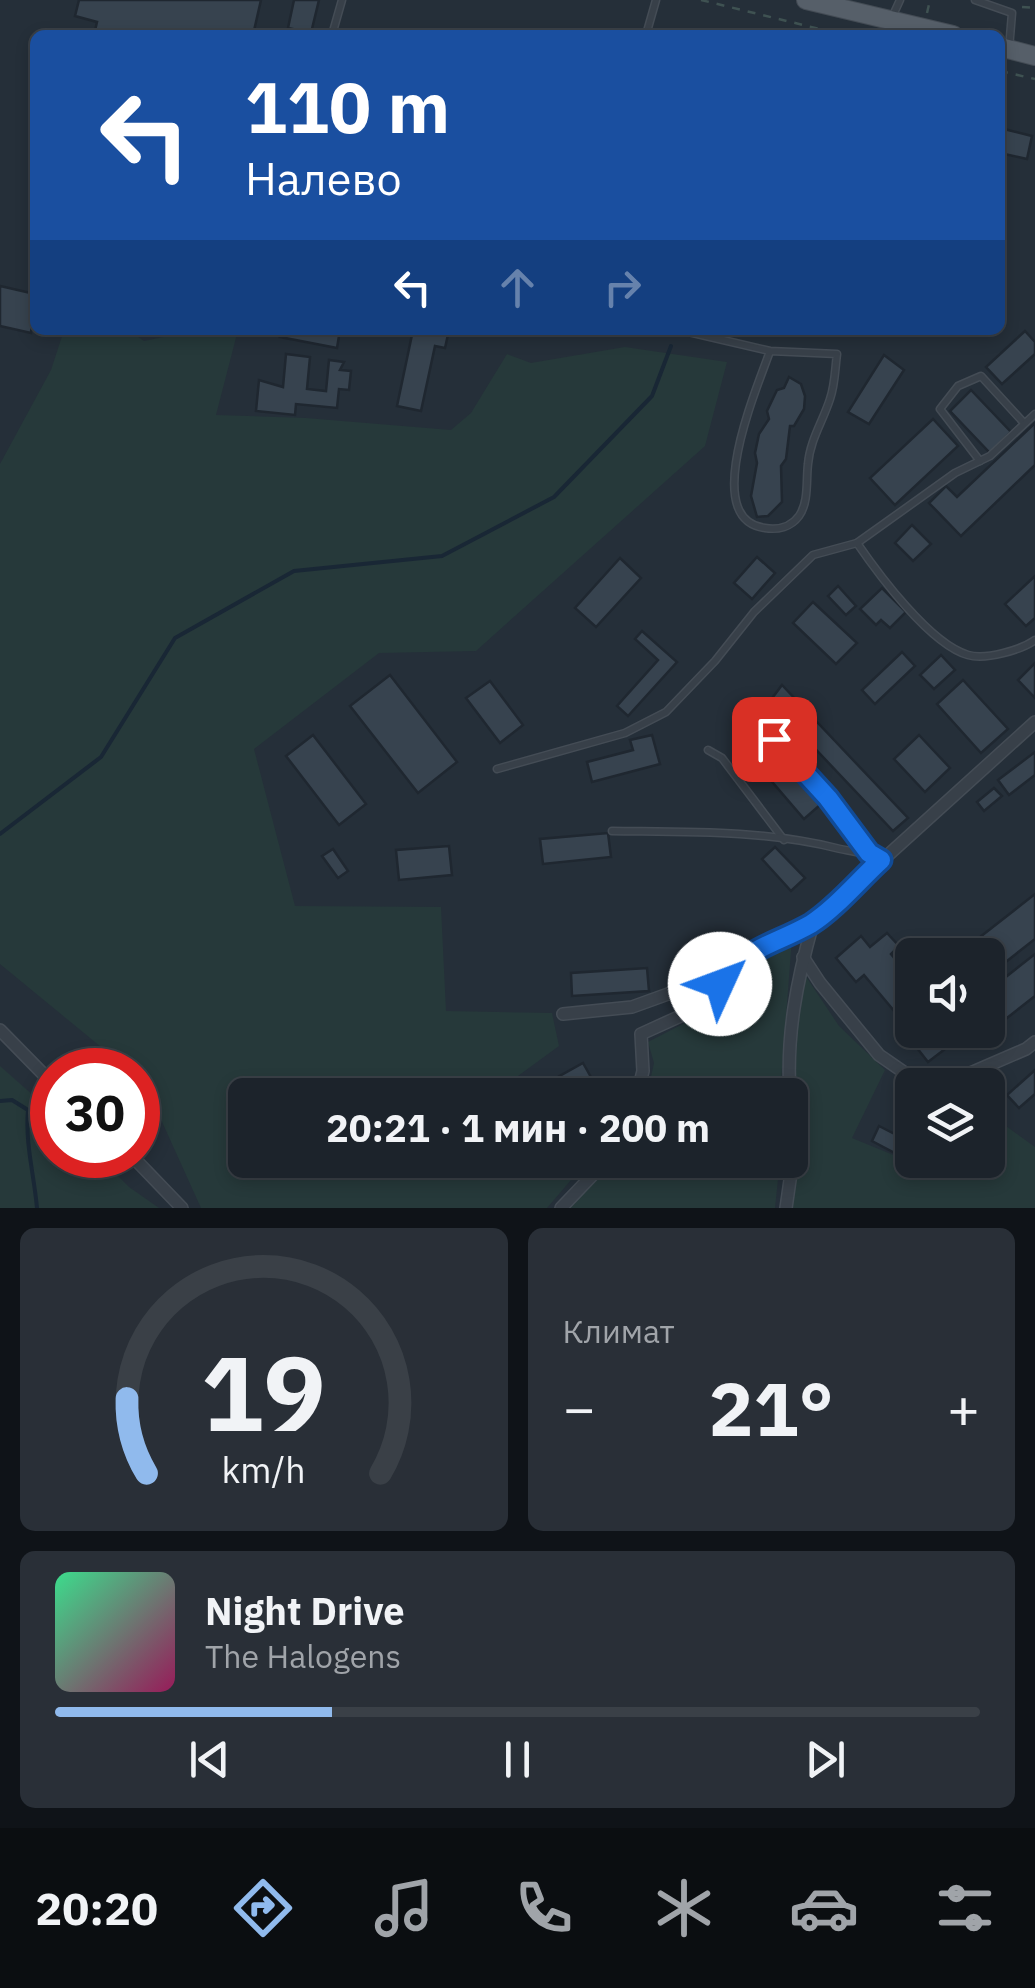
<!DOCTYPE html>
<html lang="ru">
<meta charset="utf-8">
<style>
body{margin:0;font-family:"IBM Plex Sans",sans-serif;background:#292f37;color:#f1f3f6;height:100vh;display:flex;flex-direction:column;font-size:38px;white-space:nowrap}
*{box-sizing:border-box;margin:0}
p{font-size:32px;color:#a0a4a9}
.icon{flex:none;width:55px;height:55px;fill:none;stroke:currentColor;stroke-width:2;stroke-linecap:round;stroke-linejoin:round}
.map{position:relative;height:1208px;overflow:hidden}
.side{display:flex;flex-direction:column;gap:20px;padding:20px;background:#0f1318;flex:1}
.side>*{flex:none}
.hud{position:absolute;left:30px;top:30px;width:975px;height:305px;border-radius:15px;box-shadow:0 5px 15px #0003,0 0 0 2px #3a4047;background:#1a4fa0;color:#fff;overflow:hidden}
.controls{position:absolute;left:895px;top:938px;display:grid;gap:20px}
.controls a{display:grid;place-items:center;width:110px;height:110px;border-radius:15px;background:#1c232b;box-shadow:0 5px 15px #0003,0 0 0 2px #3a4047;font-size:50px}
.speed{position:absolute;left:30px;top:1048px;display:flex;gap:20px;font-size:50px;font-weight:700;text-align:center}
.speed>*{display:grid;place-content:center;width:130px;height:130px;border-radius:50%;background:#1c232b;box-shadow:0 5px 15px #0003,0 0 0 2px #3a4047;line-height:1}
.speed .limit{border:15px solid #d22;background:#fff;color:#111}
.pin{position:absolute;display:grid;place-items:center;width:85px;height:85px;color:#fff;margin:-42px;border-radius:20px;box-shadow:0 5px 15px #0006}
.me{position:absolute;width:110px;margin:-55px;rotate:47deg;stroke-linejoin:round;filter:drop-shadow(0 0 8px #0008)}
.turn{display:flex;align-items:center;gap:35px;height:210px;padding:0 50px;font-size:45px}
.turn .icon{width:130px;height:130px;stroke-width:2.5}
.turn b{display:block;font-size:70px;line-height:85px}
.lanes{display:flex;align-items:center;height:95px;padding:0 50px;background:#0003;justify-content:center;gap:50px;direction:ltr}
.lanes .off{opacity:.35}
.big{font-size:75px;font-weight:800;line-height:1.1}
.side .widget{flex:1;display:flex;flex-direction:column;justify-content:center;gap:15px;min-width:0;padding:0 35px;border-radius:15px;background:#292f37}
.side .dial{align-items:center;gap:0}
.dial svg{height:260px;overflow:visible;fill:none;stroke:#3a4047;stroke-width:7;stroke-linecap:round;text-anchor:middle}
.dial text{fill:#f1f3f6;stroke:none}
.song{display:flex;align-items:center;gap:30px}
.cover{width:120px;height:120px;border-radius:15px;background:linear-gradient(135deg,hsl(150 70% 55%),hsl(330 70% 35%))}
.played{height:10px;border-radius:5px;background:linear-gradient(90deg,#90baed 30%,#3a4047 30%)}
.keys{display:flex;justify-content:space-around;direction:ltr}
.heat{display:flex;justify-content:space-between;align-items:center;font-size:55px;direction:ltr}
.side .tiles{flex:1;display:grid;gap:20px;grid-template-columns:1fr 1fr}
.widget:last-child{grid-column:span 2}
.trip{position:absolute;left:228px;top:1078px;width:580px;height:100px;border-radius:15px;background:#1c232b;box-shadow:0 5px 15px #0003,0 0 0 2px #3a4047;font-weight:800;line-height:100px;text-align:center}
.menu{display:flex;height:160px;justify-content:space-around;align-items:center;background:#0b0e11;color:#a0a4a9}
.menu .icon{width:70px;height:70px}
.menu .selected{color:#90baed}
.menu b{font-size:45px;color:#f1f3f6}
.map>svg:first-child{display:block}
.green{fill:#26393a}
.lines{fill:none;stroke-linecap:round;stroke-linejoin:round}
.stream{stroke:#192735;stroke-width:4}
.building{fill:#37434f;stroke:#1f2730;stroke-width:2.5}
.service-casing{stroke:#444c55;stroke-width:9}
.minor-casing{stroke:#444c55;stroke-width:14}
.primary-casing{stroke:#444c55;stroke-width:20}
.path{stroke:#3f5252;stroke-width:2.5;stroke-dasharray:8 8;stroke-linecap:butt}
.service{stroke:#384049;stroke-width:6}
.minor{stroke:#384049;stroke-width:11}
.primary{stroke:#565f69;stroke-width:18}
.route-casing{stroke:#114b97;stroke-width:25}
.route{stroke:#1a73e8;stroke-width:18}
</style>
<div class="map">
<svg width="1035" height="1208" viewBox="0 0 1035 1208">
<rect width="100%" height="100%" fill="#252f39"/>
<g class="green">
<polygon points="64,330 128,330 144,341 197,330 238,330 216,415 306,418 451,430 471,413 507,354 531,363 625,347 727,362 705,446 476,651 379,653 254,749 295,906 441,907 446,1011 552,1013 559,1046 492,1095 245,1095 245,1160 518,1160 527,1177 559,1170 571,1180 547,1208 201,1208 144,1082 138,1077 138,1070 129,1070 0,964 0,464 51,370"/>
<polygon points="792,938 780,1095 647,1095 654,1063 648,1042 706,1012 743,969"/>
<path d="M805,975L839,1026L885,1070L852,1138L932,1171L943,1160H988V1113L1035,1147V1208H792C803,1130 787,1052 805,975Z"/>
<polygon points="0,1066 52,1112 52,1155 97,1155 129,1187 159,1208 0,1208"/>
<polygon points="616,1160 780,1160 775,1208 569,1208"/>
</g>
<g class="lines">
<g class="stream">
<polyline points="0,834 101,757 175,638 294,571 442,556 554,497 652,396 671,346"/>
<path d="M0,1101L12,1100L28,1110C25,1144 34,1174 37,1208"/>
</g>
</g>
<g class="building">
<polygon points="79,0 261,0 253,35 94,35 97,22 75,16"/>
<polygon points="294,0 319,0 311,33 288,28"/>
<polygon points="1004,129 1032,136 1027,159 1000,153 1000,132 1003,133"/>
<polygon points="0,286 35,294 31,333 0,326"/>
<polygon points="282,330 340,330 337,348 280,337"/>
<polygon points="413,330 449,330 445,348 435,346 421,411 397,406"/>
<polygon points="1025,331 1035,342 1035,354 1002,384 986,367"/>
<polygon points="286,354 310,357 307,389 326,391 329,360 344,362 340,370 351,371 349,390 339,389 337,408 296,404 295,415 256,411 259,380 283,387"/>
<polygon points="884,355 904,370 869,424 848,412"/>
<polygon points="789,377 801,384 805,396 804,409 794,426 790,426 786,459 781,466 782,502 768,516 757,517 751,496 757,463 755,453 759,434 769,419 767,411 777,390 784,388"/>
<polygon points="971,390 1011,432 990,453 950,411"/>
<polygon points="933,419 958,446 895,505 870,478"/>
<polygon points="1035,423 1035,465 961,536 929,503 946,486 957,497"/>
<polygon points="912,525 931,544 913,561 895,543"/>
<polygon points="757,557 775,573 752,599 734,583"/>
<polygon points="620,558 641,578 596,627 575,608"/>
<polygon points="1035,576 1035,618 1026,626 1005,604"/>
<polygon points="838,586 856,606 846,615 828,596"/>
<polygon points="882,588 906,612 890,628 881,620 876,625 860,609"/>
<polygon points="813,602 857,643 836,664 793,623"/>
<polygon points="642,631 677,662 628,716 617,706 658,660 635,639"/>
<polygon points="902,652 915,666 875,704 862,690"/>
<polygon points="941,655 955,670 934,689 920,675"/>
<polygon points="1035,663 1035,698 1018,680"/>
<polygon points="390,675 457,762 418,793 350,706"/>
<polygon points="963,680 1008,729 981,753 937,704"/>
<polygon points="490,681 523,725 500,743 466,698"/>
<polygon points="782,685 908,818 893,831 770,701"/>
<polygon points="313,735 366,804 339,825 286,756"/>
<polygon points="652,735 660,764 592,782 587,762 633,750 630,740"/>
<polygon points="919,735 950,768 925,792 894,759"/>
<polygon points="1035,752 1035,775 1009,795 998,780"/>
<polygon points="778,757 820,805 804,819 762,770"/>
<polygon points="994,788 1002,796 984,811 977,802"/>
<polygon points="608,833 611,857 543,864 540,839"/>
<polygon points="449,846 452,875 399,880 396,850"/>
<polygon points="775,847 805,878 791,891 762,859"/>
<polygon points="333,849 348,871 338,878 322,856"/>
<polygon points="1035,894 1035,939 988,976 988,955 957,955"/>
<polygon points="887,933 899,946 891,954 912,979 912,1018 905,1024 864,975 856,982 836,958 861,936 870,947"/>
<polygon points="1035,954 1035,996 1007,1018 988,991"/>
<polygon points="647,968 649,991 572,996 571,973"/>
<polygon points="941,1030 970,1030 928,1062 917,1048"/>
<polygon points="583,1063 601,1095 533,1095 531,1092"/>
<polygon points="1035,1070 1035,1094 1019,1108 1007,1095"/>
<polygon points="879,1126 912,1143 910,1161 872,1141"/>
</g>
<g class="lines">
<g class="service-casing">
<g id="service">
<polyline points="975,0 1012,13 1009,49"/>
<polyline points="332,35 342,0"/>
<polyline points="646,35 656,0"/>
<polyline points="884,35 900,0"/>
<path d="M680,330L770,351L837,354C835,369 835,385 830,399C823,421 810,440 808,464C806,480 809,502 799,516C791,527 778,530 765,528C699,520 758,386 770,351"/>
<polyline points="980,461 940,409 958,386 981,376 1024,423"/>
<path d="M857,543C879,575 930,644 968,655C986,660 1021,650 1035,640"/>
<polyline points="774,739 829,798 868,852"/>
<polyline points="708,750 722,758 784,840"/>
<polyline points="497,769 625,733 666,712 715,661 754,612 813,555 857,543 955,473 990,456 1035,414"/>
<path d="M612,831C685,832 765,830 836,848C852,852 867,852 881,859"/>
</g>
</g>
<g class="minor-casing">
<g id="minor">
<polyline points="803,957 820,983 879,1055 905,1073 959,1078 1026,1049 1035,1042"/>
<polyline points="563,1014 632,1007 668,994 702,975 734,964 781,936 813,923 1035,722"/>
<polyline points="0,1030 52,1083"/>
<polyline points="637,1095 643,1071 641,1034 707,1004 734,964"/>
<path d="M790,1095C786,1035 797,980 813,923"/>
<polyline points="131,1155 182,1208"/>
<polyline points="561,1208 607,1160"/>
<polyline points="786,1208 794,1152 790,1097"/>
</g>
</g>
<g class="primary-casing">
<g id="primary">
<polyline points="806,0 953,35"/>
<polyline points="1000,47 1035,56"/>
</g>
</g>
<g class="path">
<polyline points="701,0 844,35"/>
<polyline points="1022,7 1035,8"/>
<polyline points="927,13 930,0"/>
<polyline points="1000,71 1035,79"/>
</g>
<use href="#service" class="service"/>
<use href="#minor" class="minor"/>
<use href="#primary" class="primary"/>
</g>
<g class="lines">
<g class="route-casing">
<path id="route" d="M720,984C747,946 774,945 811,924C836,908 859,880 881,860L869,853L828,798L774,739"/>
</g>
<use href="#route" class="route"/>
</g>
</svg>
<div class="controls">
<a><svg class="icon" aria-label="sound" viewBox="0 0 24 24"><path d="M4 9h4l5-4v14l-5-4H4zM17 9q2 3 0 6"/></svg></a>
<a><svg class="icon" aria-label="layers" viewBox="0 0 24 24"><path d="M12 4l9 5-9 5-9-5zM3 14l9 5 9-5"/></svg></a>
</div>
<div class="speed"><div class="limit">30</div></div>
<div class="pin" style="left:774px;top:739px;background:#d93025"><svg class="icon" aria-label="arrive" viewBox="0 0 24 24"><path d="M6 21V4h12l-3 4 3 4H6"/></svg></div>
<svg class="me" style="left:720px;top:984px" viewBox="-20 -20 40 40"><circle r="19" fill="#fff"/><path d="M0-13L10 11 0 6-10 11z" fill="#1a73e8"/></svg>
<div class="trip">20:21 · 1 мин · 200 m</div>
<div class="hud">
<div class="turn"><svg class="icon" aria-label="left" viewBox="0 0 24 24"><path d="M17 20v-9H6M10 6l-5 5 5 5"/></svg><div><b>110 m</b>Налево</div></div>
<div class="lanes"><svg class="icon" aria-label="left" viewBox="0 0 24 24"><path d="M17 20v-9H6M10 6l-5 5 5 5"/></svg><svg class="icon off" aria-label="ahead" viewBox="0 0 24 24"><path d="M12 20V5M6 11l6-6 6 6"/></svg><svg class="icon off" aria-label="right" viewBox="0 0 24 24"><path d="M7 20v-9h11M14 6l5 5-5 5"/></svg></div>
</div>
</div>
<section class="side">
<div class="tiles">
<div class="widget dial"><svg viewBox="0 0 100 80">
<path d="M14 69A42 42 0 1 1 86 69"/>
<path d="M14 69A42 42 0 0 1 8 46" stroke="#90baed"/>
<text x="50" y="56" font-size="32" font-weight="700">19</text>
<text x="50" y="72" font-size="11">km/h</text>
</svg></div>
<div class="widget"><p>Климат</p>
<div class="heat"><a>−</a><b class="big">21°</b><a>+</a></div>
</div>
<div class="widget">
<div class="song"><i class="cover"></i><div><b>Night Drive</b><p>The Halogens</p></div></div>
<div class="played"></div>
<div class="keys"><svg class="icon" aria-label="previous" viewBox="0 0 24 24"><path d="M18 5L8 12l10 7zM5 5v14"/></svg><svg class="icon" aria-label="pause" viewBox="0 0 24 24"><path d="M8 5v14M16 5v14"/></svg><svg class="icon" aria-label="next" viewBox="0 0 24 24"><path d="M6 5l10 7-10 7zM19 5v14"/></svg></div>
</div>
</div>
</section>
<nav class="menu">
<b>20:20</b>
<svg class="icon selected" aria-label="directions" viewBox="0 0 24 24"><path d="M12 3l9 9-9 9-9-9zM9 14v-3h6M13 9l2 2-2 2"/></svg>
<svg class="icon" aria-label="music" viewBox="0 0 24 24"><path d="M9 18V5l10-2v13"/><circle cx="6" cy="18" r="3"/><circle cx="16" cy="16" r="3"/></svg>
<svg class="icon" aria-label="phone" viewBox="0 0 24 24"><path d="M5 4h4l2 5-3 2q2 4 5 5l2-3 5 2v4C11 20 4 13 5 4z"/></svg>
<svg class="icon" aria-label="climate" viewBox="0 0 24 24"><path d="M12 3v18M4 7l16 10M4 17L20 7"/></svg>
<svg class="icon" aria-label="car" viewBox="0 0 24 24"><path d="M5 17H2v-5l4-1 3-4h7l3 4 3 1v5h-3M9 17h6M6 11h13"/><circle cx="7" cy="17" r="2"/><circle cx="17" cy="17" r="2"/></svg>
<svg class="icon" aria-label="filters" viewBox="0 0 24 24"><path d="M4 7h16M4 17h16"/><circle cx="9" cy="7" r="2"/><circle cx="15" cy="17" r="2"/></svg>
</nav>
